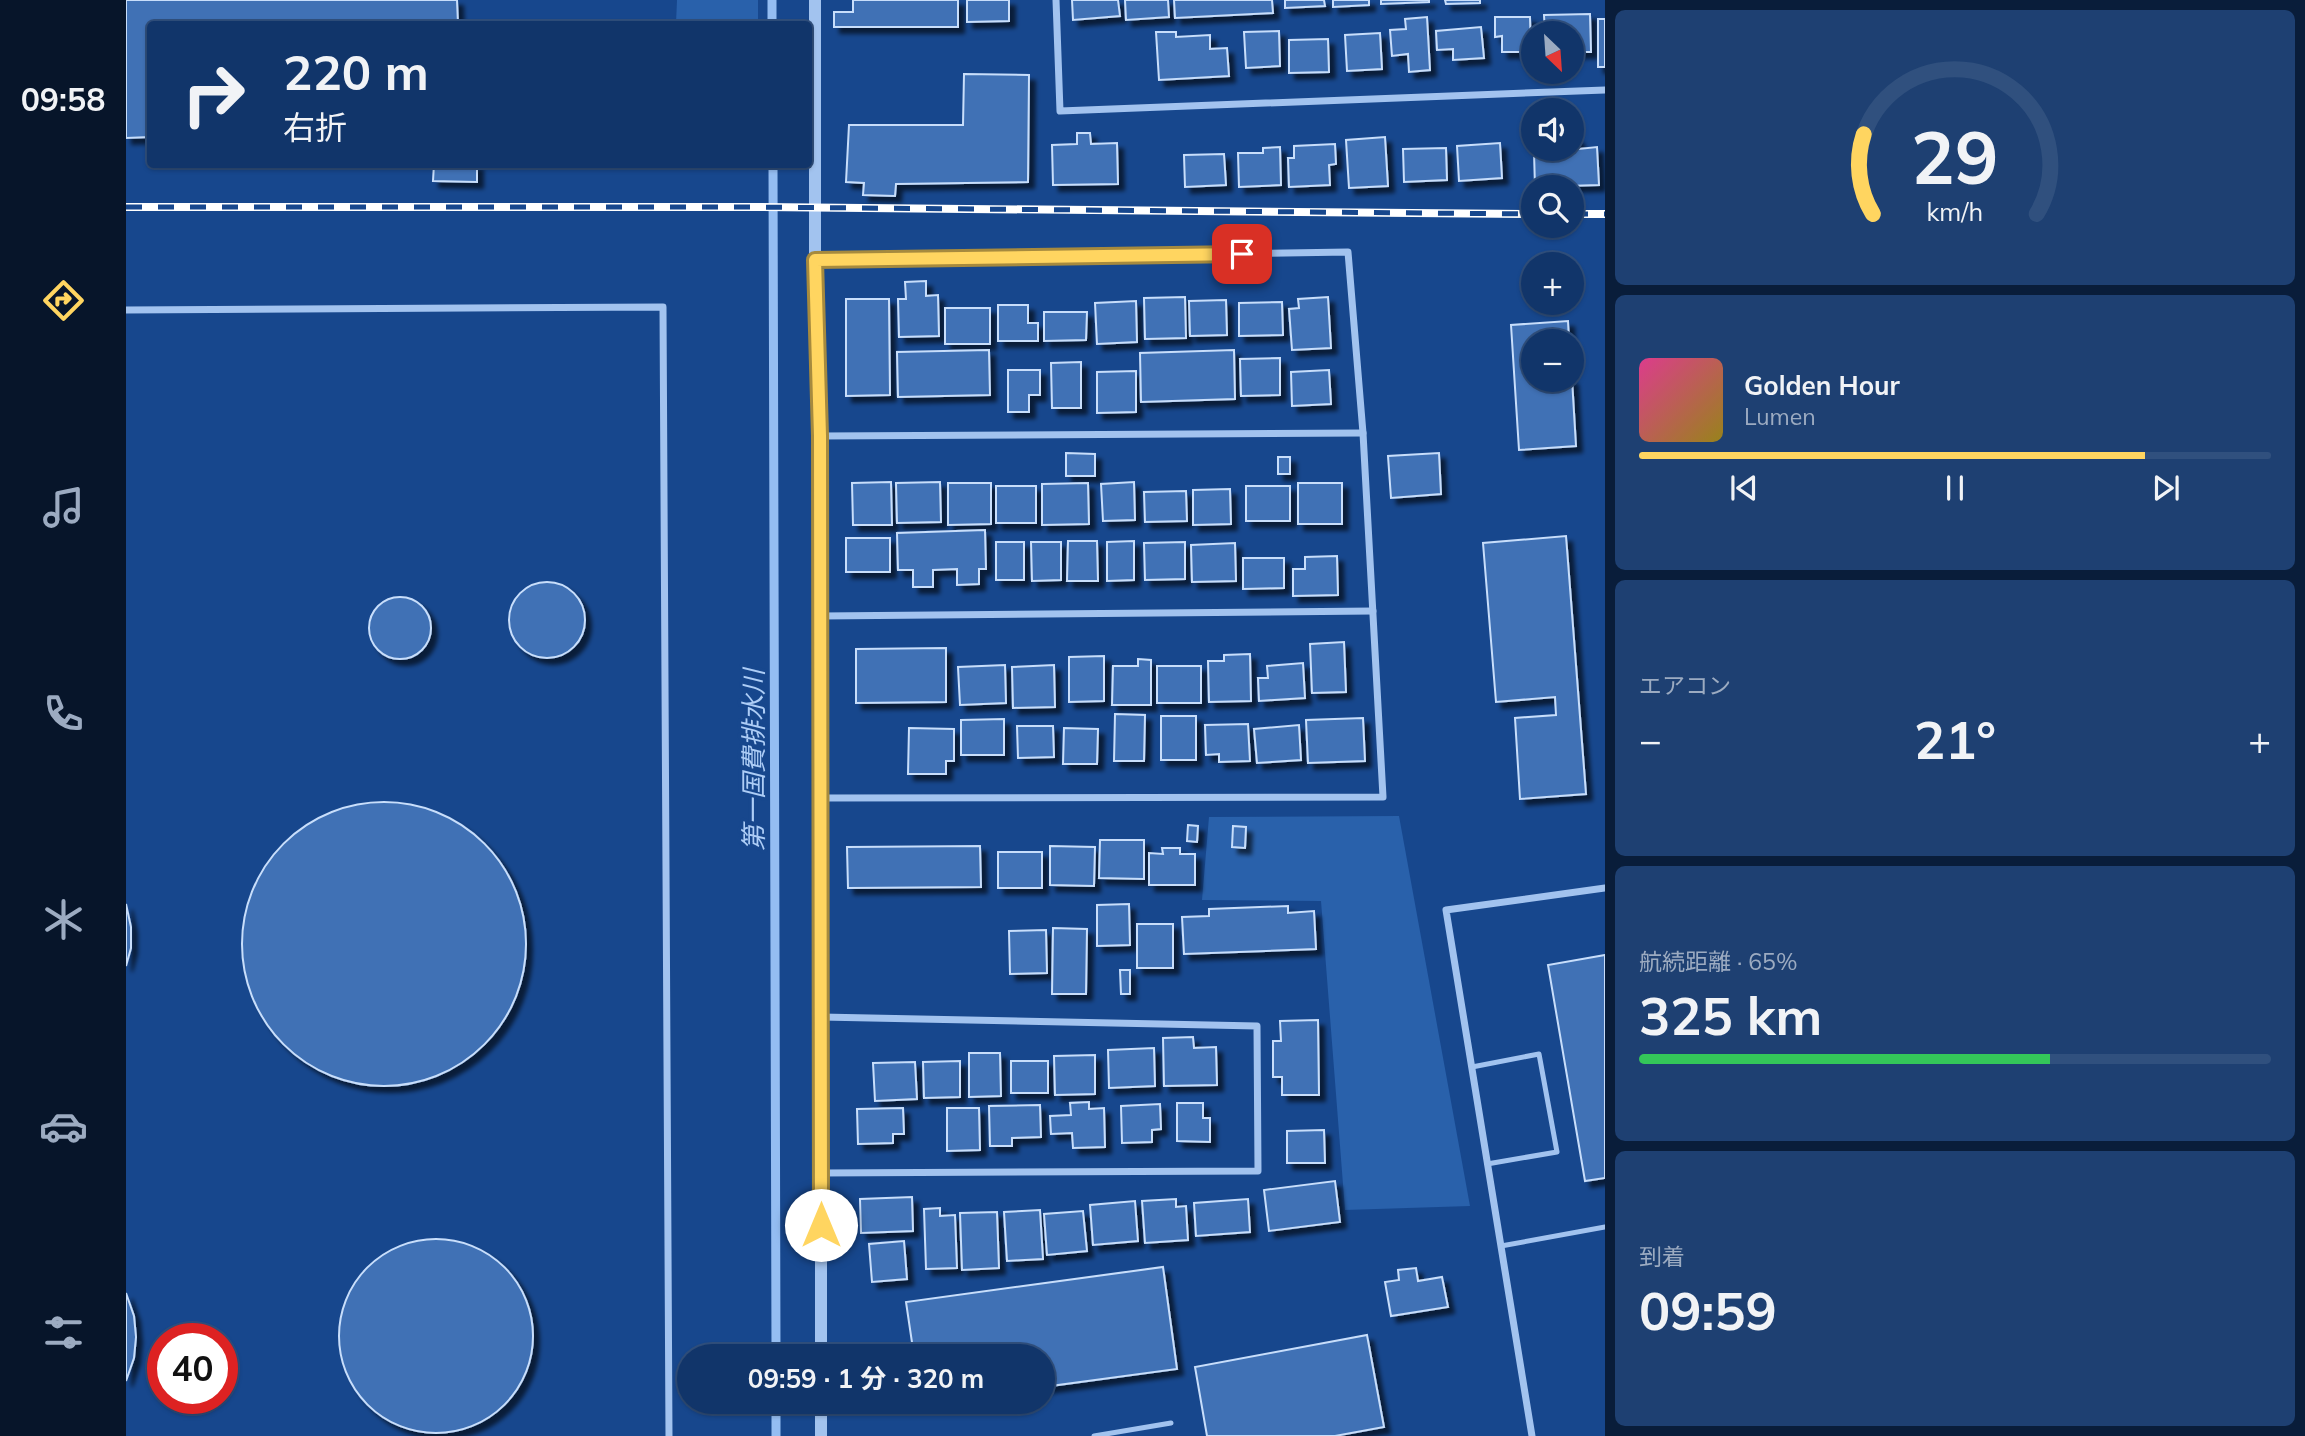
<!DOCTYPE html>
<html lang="ja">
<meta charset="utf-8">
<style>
body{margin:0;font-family:Mulish,"Noto Sans JP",sans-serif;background:#1e4072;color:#f1f3f6;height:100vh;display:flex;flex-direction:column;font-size:26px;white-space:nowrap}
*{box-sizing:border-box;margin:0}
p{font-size:23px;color:#9cabc1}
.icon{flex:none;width:38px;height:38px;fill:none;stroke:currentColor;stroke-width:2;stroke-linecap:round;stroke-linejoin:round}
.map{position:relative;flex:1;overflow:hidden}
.sheet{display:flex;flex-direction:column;gap:10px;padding:10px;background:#091d3a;width:700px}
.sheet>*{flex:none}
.top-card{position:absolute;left:21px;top:21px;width:665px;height:147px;border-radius:7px;box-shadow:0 2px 5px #0004,0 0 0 2px #30507e;background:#11356a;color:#f1f3f6;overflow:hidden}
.needle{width:46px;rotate:155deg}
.fabs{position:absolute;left:1395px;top:21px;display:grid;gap:14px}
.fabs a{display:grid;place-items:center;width:63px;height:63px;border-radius:50%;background:#11356a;box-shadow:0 2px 5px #0004,0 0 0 2px #30507e;font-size:35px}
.speed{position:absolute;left:21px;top:1323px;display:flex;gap:14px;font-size:35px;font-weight:700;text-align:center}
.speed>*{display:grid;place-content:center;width:91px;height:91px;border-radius:50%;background:#11356a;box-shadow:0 2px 5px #0004,0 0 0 2px #30507e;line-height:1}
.speed .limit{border:10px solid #d22;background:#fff;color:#111}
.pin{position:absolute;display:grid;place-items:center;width:60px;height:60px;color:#fff;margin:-30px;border-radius:14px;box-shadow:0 4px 10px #0006}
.me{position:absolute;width:77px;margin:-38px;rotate:0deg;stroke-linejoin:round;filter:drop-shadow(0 0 5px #0008)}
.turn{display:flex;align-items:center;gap:24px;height:147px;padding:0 21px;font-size:32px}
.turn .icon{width:91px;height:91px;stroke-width:2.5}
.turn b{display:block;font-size:49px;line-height:60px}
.big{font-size:52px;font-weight:700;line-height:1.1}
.sheet .widget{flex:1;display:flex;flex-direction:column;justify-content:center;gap:10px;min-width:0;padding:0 24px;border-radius:10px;background:#1e4072}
.sheet .dial{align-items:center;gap:0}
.dial svg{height:182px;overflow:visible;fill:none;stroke:#30507e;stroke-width:7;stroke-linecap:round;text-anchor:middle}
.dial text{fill:#f1f3f6;stroke:none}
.song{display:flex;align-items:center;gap:21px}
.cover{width:84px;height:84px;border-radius:10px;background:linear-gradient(135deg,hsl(330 70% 55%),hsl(50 70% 35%))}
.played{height:7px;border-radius:4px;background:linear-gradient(90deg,#ffd560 80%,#30507e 80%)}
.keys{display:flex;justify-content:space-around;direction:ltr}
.heat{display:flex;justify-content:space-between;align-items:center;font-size:38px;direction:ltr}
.charge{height:10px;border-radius:5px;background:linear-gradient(90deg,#34c759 65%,#30507e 0)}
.trip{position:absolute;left:551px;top:1344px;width:378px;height:70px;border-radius:35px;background:#11356a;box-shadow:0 2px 5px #0004,0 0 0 2px #30507e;font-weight:700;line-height:70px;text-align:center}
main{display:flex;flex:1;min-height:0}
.tab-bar{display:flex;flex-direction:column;width:126px;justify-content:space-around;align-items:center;background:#07152a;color:#9cabc1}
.tab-bar .icon{width:49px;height:49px}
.tab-bar .current{color:#ffd560}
.tab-bar b{font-size:32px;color:#f1f3f6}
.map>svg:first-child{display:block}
.green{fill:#2961ab}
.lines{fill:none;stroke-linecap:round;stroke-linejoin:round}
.stream{stroke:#94bdf2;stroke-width:9}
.building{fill:#3f71b5;stroke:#c8defb;stroke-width:2;filter:url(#shadow)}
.service{stroke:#a2c3ef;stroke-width:5}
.minor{stroke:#a2c3ef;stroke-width:7}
.tertiary{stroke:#a2c3ef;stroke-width:12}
.rail-casing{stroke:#fff;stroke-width:8}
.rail{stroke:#17478d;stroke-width:5;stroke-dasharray:16;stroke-linecap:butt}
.route-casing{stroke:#a68a3e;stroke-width:18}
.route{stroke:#ffd560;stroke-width:12}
.labels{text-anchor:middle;stroke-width:7;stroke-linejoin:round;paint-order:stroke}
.water-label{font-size:26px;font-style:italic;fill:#adcdf6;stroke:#17478d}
</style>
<main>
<nav class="tab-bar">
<b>09:58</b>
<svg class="icon current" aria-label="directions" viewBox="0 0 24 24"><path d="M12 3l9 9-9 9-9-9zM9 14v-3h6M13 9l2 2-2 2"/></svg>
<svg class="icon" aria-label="music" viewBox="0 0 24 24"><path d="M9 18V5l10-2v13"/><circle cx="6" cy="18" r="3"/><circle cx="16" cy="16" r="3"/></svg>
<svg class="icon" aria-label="phone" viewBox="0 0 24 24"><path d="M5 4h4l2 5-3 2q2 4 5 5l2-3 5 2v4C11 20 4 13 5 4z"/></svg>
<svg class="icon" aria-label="climate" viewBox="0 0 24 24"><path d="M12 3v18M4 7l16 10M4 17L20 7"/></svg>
<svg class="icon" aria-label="car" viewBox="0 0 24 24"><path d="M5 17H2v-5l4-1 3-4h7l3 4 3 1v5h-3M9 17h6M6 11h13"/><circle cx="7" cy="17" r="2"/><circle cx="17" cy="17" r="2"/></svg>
<svg class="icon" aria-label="filters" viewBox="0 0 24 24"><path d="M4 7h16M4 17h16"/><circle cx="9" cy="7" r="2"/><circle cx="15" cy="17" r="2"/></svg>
</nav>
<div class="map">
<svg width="1479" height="1436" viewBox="0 0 1479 1436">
<defs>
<filter id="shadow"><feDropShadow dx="6" dy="6" stdDeviation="2" flood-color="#0009"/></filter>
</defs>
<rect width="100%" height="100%" fill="#17478d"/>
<g class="green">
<polygon points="551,0 632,0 632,24 550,24"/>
<polygon points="1273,816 1344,1206 1219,1210 1195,901 1076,900 1083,817"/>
</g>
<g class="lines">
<g class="stream">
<polyline points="646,0 646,24"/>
<polyline points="647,164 650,1356"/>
<polyline points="650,1402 650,1436"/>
</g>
</g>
<g class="building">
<polygon points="0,0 331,0 332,24 24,24 24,137 0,138"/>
<polygon points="727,0 832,0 832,27 708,27 708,12 727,12"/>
<polygon points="841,0 883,0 883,21 841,22"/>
<polygon points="946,0 992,0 994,16 947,20"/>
<polygon points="999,0 1042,0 1043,17 1000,20"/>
<polygon points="1048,0 1146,0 1147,13 1049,18"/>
<polygon points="1159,0 1198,0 1199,6 1159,8"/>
<polygon points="1207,0 1243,0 1243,5 1207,7"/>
<polygon points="1255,0 1303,0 1303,2 1255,4"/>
<polygon points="1319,0 1354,0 1354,3 1320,4"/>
<polygon points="1464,14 1465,52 1446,52 1446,33 1419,33 1418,15"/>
<polygon points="1301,17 1304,70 1283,72 1282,54 1266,56 1264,30 1280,29 1279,19"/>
<polygon points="1369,17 1404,17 1405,52 1376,52 1376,36 1369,37"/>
<rect x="1472" y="19" width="7" height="48"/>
<polygon points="1355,27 1358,58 1327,60 1327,49 1311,50 1310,31"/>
<polygon points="1153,31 1154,66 1120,68 1118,32"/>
<polygon points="1030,32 1050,32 1050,37 1084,35 1084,49 1101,48 1103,76 1033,80"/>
<polygon points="1254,33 1256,69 1221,71 1219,35"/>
<polygon points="1202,39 1203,72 1163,73 1163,40"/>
<polygon points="838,74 903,75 902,182 770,184 769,196 737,195 738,183 720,182 723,125 837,125"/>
<polygon points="951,133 964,133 965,144 991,143 992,184 927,185 926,145 951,144"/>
<polygon points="1259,137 1262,186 1223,188 1220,140"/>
<polygon points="1446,138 1452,138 1453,149 1471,147 1473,185 1409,187 1408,152 1420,152 1420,149 1446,149"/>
<polygon points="1374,143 1376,178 1333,181 1331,146"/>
<polygon points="1209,144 1210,164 1203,165 1204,185 1163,187 1162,158 1168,158 1168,146"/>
<polygon points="1154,147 1155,185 1113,187 1112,153 1137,153 1137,148"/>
<polygon points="1320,148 1321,180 1278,182 1277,149"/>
<polygon points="1098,154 1100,185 1059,187 1058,155"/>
<polygon points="308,164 351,164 351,182 307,181"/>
<polygon points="800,281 800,296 812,295 813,336 773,337 772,299 780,299 779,282"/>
<polygon points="1059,297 1060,338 1019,339 1018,298"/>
<polygon points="1202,297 1205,348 1166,350 1163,309 1173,308 1172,299"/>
<polygon points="720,299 763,299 764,395 720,396"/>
<polygon points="1100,300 1101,335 1064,336 1063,301"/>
<polygon points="1010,301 1011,342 971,344 969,303"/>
<polygon points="1156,302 1157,335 1113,336 1113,303"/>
<polygon points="872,305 902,305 902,323 912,323 912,341 872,341"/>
<rect x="819" y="308" width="45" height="36"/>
<polygon points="918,312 961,312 960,340 918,341"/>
<polygon points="1442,321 1443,341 1407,341 1407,380 1446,379 1450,446 1393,450 1385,325"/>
<polygon points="863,350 864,395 772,397 771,352"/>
<polygon points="1108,350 1109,399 1015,402 1014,353"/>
<polygon points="1154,358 1154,395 1115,396 1114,359"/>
<polygon points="955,362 955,408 926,408 925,363"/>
<polygon points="882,370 914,370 914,395 903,395 903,412 882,412"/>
<polygon points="1203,370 1205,404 1166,406 1165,372"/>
<polygon points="1010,371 1010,412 971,413 971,372"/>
<polygon points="940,453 969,454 969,476 940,476"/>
<polygon points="1313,453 1315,494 1265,498 1262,456"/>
<rect x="1152" y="457" width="12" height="17"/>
<polygon points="765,482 766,525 727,525 726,483"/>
<polygon points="814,482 815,522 771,523 770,483"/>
<polygon points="1008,482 1009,520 977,521 975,484"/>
<polygon points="822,483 865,483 865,524 822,525"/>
<polygon points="962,483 963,524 916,525 916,484"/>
<rect x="1172" y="483" width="44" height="41"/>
<rect x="870" y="486" width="40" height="37"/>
<rect x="1120" y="486" width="44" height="35"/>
<polygon points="1104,489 1105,524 1067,525 1067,490"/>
<polygon points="1060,491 1061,521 1019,522 1018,492"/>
<polygon points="859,530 860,569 853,569 853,584 831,585 831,569 807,570 807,587 787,587 787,570 772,570 771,533"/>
<polygon points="1440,536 1460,794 1394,799 1389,718 1430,715 1429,697 1370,702 1357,543"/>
<rect x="720" y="538" width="44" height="34"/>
<polygon points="942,541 971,541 972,581 941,581"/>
<polygon points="1008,541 1008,580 981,581 981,542"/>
<rect x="870" y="542" width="28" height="38"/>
<polygon points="905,542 935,542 935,580 906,581"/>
<polygon points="1059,542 1059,579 1019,580 1018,543"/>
<polygon points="1109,543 1110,581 1066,582 1065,545"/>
<polygon points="1211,556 1212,595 1167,596 1167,569 1179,569 1179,557"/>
<polygon points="1117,558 1158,558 1158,588 1117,589"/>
<circle cx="421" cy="620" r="38"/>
<circle cx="274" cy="628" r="31"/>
<polygon points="1218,642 1220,692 1186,693 1184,644"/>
<polygon points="820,648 820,702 730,703 730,649"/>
<polygon points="1124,654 1125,701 1083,702 1082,661 1098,661 1098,655"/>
<polygon points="978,656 978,701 943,702 943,657"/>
<polygon points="1012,659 1025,660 1025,705 986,705 987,666 1012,666"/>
<polygon points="1177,663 1179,698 1133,701 1132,678 1142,678 1141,666"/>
<polygon points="879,665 880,703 834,705 832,667"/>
<polygon points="928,665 929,707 887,708 886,667"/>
<rect x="1031" y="666" width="44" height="37"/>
<polygon points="989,714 1019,715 1018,761 988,761"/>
<rect x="1035" y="716" width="35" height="44"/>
<polygon points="1237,718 1239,761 1182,763 1180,720"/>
<polygon points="878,719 878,755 835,755 835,720"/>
<polygon points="1122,724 1124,761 1093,762 1093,754 1080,755 1079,725"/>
<polygon points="1173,725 1175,760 1131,763 1128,729"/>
<polygon points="891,726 927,726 928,757 892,758"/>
<polygon points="783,728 828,729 828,761 820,761 820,774 782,774"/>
<polygon points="938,728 972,729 971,764 937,764"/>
<circle cx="258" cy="944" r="142"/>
<polygon points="1062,825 1072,826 1071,842 1061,841"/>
<polygon points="1107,826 1120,827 1119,848 1106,847"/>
<polygon points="974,840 1018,840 1018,879 973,878"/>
<polygon points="854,846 855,887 722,888 721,847"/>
<polygon points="924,846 969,847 968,886 924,885"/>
<polygon points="1036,848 1054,848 1054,854 1069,854 1069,885 1023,885 1023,853 1037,854"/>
<rect x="872" y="852" width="44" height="36"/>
<polygon points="0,904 5,927 5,948 0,966"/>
<polygon points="1003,904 1004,945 971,946 971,905"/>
<polygon points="1162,906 1162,913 1188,911 1190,949 1058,954 1056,917 1083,916 1083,909"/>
<rect x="1011" y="924" width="36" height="44"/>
<polygon points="927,928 961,929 960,994 926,994"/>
<polygon points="920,930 921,973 884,974 883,931"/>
<polygon points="1479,955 1479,1178 1459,1181 1422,965"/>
<polygon points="994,970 1004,970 1004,994 995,994"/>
<polygon points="1192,1020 1193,1095 1156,1095 1156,1077 1147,1077 1147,1041 1155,1041 1154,1021"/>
<polygon points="1067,1037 1068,1048 1090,1047 1091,1085 1038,1086 1037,1038"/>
<polygon points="1028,1048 1029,1086 983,1088 982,1050"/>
<polygon points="843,1053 874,1053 875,1096 843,1097"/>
<polygon points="969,1055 969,1094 929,1095 928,1056"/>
<polygon points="834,1061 834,1097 798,1098 797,1062"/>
<rect x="885" y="1061" width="37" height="32"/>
<polygon points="789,1062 791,1099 749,1101 747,1063"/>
<polygon points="963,1102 963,1109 978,1108 979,1147 947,1148 946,1133 925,1134 924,1116 945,1115 944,1103"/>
<polygon points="1051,1103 1077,1103 1077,1118 1084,1118 1084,1142 1051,1141"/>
<polygon points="1034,1104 1035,1129 1026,1130 1026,1142 996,1143 995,1106"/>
<polygon points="914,1105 915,1137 886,1138 886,1146 864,1146 863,1106"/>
<polygon points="777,1108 778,1134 767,1134 767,1143 732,1144 731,1109"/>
<polygon points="821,1108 853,1108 854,1150 821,1151"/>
<polygon points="1198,1130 1199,1163 1161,1163 1161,1131"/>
<polygon points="1209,1181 1214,1222 1143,1231 1138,1190"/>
<polygon points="786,1197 787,1231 735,1233 734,1199"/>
<polygon points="1050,1199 1050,1207 1060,1206 1062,1240 1019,1243 1016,1201"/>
<polygon points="1122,1199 1124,1232 1070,1236 1068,1203"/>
<polygon points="1009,1201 1012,1241 967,1245 964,1205"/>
<polygon points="814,1208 814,1216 829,1215 831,1268 800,1269 798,1209"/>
<polygon points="914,1210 917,1259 881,1261 878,1212"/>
<polygon points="957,1211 961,1251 921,1255 918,1214"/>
<polygon points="871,1212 873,1268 836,1270 834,1213"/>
<circle cx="310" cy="1336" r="97"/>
<polygon points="778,1241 781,1279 746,1282 743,1244"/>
<polygon points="1037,1267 1051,1369 917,1387 917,1356 788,1356 780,1302"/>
<polygon points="1290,1268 1292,1281 1316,1277 1322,1307 1265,1316 1259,1282 1273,1280 1272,1270"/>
<polygon points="0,1293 8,1316 10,1337 8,1358 0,1381"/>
<polygon points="1241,1335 1258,1427 1209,1436 1081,1436 1069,1367"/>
</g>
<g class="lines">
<g class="service">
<polyline points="1346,1067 1413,1054 1431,1152 1361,1164"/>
<polyline points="1375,1246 1479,1227"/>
<polyline points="968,1436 1045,1423"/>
</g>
<g class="minor">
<polyline points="930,0 934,111 1479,90"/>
<polyline points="689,260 1222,252 1237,433 1257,797 695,798"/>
<polyline points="0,310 537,307 543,1436"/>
<polyline points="694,436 1237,433"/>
<polyline points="695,616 1247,611"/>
<polyline points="695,1017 1131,1026 1132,1171 695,1173"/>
<polyline points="1406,1436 1320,910 1479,888"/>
</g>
<g class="tertiary">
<polyline points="689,0 689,260 694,436 695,616 695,1356"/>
<polyline points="695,1402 695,1436"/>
</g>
<g class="rail-casing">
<g id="rail">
<polyline points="0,207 626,207 1407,214"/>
<polyline points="1446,214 1479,214"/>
</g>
</g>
<use href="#rail" class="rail"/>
</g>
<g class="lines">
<g class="route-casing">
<polyline id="route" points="695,1225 694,436 689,260 1116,254"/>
</g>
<use href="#route" class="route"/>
</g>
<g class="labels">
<g class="water-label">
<text transform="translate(628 760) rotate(-90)" y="9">第一国費排水川</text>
</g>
</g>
</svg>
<div class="fabs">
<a><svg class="needle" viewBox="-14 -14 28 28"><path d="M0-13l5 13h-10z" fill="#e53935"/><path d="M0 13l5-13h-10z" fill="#9cabc1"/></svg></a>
<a><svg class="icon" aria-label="sound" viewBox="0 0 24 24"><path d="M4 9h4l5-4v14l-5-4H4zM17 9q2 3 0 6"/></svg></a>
<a><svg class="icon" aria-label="search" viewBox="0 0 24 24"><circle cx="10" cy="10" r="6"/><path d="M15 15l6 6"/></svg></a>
<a>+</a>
<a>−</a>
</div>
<div class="speed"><div class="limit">40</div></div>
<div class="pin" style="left:1116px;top:254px;background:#d93025"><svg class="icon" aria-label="arrive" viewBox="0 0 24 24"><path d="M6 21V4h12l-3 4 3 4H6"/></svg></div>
<svg class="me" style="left:695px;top:1225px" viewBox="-20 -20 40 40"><circle r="19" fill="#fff"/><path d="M0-13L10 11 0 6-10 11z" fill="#ffd560"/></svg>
<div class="trip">09:59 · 1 分 · 320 m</div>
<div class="top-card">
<div class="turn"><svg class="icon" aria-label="right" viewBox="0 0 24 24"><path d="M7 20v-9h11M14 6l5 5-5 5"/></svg><div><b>220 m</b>右折</div></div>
</div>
</div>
<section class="sheet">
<div class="widget dial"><svg viewBox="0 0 100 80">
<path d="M14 69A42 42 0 1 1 86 69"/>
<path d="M14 69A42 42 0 0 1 10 34" stroke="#ffd560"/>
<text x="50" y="56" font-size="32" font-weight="700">29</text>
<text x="50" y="72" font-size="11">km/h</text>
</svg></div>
<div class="widget">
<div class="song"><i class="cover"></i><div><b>Golden Hour</b><p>Lumen</p></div></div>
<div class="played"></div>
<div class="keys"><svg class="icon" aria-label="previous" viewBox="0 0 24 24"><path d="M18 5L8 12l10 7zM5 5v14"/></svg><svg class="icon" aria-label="pause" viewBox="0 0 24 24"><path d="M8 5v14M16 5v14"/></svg><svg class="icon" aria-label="next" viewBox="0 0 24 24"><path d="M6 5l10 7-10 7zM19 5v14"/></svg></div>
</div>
<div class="widget"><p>エアコン</p>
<div class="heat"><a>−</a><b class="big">21°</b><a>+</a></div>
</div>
<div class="widget"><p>航続距離 · 65%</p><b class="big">325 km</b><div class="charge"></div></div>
<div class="widget"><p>到着</p><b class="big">09:59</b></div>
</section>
</main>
